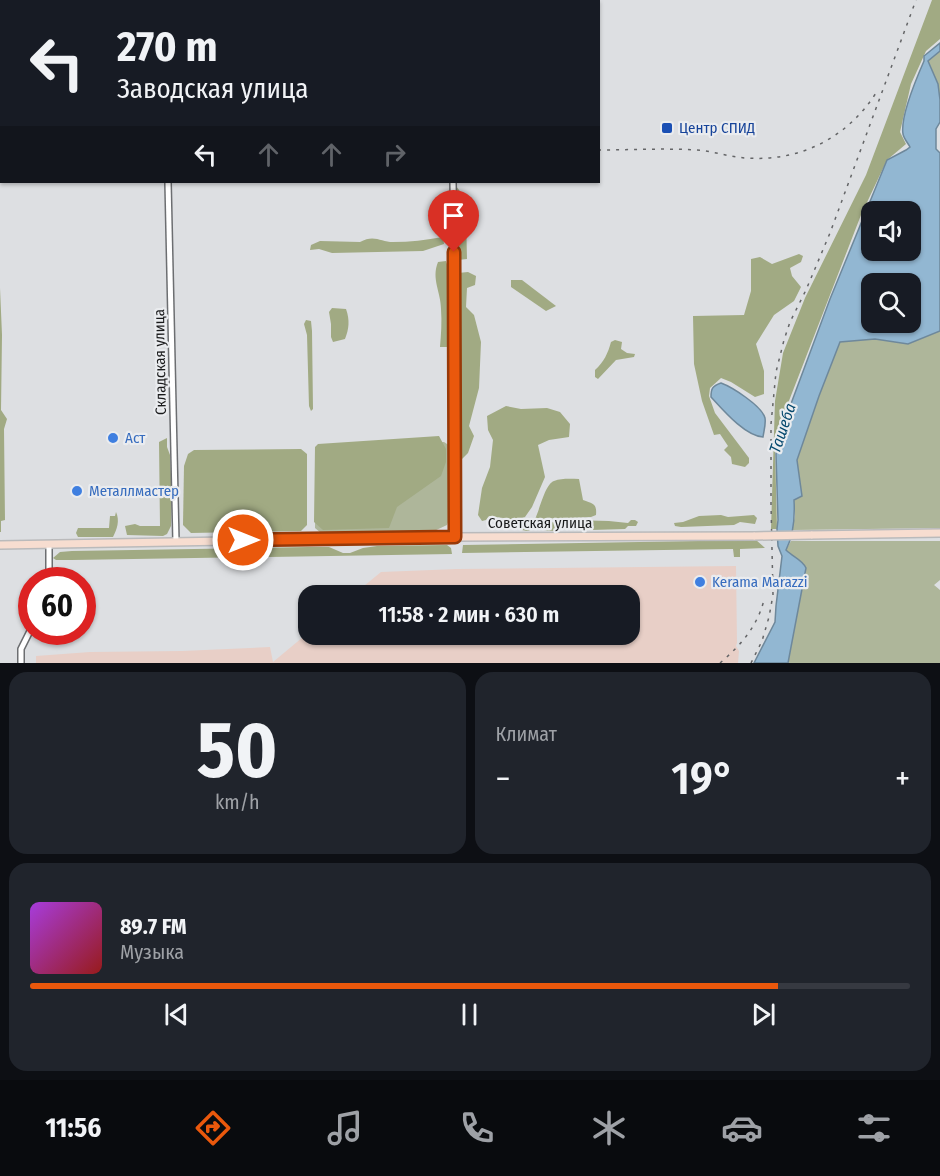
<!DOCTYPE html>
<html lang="ru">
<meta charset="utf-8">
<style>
body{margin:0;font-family:"Fira Sans Condensed",sans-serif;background:#20242c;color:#f1f3f6;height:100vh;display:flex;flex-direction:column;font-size:22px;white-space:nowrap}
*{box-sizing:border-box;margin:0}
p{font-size:20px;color:#9ea1a6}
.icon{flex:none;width:33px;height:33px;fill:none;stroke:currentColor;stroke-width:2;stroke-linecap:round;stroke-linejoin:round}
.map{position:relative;height:663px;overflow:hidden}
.sheet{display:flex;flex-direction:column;gap:9px;padding:9px;background:#0d0f14;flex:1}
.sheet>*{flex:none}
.hud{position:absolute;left:0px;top:0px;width:600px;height:183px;box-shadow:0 2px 4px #0004;background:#171b24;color:#f1f3f6;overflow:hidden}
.tools{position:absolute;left:861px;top:201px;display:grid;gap:12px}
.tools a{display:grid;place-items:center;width:60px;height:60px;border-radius:12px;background:#171b24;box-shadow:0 2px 4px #0004;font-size:30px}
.speed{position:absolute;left:18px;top:567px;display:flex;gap:12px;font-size:30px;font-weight:700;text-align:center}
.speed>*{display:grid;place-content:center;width:78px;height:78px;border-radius:50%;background:#171b24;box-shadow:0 2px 4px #0004;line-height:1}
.speed .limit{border:9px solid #d22;background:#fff;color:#111}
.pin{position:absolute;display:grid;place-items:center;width:51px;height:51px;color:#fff;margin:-62px -26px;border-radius:50% 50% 50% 0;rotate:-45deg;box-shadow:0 0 6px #0007}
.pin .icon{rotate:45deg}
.me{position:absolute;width:66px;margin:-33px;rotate:90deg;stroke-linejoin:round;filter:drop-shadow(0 0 4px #0008)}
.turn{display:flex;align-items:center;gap:21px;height:126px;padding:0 18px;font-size:27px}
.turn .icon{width:78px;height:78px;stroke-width:2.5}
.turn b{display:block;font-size:42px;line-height:51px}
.lanes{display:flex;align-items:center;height:57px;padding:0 18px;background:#0003;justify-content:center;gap:30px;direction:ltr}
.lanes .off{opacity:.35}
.big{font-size:45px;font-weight:600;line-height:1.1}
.sheet .widget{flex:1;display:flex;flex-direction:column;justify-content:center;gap:9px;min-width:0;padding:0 21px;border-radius:18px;background:#20242c}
.sheet .dial{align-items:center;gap:0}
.dial b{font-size:78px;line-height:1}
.song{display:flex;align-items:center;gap:18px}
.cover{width:72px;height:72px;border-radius:9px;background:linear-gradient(135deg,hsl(280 70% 55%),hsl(0 70% 35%))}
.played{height:6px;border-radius:3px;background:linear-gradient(90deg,#ea580c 85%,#363941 85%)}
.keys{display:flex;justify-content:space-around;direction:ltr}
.heat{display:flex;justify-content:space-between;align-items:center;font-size:33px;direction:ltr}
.sheet .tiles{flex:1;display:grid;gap:9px;grid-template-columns:1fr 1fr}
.widget:last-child{grid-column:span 2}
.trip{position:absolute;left:298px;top:585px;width:342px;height:60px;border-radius:18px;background:#171b24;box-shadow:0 2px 4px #0004;font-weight:600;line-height:60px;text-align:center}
.tabs{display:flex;height:96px;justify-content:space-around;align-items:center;background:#090b0e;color:#9ea1a6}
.tabs .icon{width:42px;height:42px}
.tabs .current{color:#ea580c}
.tabs b{font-size:27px;color:#f1f3f6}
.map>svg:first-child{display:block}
.industrial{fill:#e8cfc7}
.green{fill:#aeb69a}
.forest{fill:#a1aa83}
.water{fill:#92b7d2;stroke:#6e889b;stroke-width:1.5;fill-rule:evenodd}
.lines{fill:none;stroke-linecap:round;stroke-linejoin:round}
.minor-casing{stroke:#6c6e71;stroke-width:8}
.major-casing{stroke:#bababb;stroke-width:10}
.minor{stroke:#fff;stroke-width:5}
.major{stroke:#f7ddd0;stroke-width:7}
.rail{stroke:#646567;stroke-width:1.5;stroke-dasharray:3 6;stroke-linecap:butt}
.major-bridge-casing{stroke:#bababb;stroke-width:10;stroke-linecap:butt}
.major-bridge{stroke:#f7ddd0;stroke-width:7}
.route-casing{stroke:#983908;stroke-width:15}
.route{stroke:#ea580c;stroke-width:10}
.transit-dot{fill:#1a4fb4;stroke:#eaecef;stroke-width:2}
.shop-dot{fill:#3f7fe0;stroke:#eaecef;stroke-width:2}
.labels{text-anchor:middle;stroke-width:4.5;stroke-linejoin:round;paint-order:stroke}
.transit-label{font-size:15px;fill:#164399;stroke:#eaecef;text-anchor:start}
.street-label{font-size:15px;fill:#191a1b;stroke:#eaecef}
.shop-label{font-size:15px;fill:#366cbe;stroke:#eaecef;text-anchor:start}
.water-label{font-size:16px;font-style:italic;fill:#06496e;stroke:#eaecef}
</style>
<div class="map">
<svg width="940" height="663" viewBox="0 0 940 663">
<rect width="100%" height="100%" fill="#dddfe2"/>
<polygon class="industrial" points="736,566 737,643 736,646 739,651 738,663 36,663 36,656 90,652 182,651 270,647 273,662 309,632 309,634 630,634 630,596 353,595 381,572 457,569"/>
<g class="green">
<polygon points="940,51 940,104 938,84 928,61"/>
<polygon points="940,331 940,528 792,530 795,516 794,499 802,496 797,460 819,396 840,342 875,339 908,344"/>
<path d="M444,442L450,446C451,472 457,501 447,525L432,532L321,533L315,528L316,451L319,447Z"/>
<path d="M791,541H940V580L934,585L940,590V663H788L806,568C803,560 792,557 786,550Z"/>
</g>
<g class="forest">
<polygon points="932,0 940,0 940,39 926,51 911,84 900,132 906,144 887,160 861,215 780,424 775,447 777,529 771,529 775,401 783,353 805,298 866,175"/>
<polygon points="456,186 462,194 466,197 467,206 466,214 467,259 458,260 455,196"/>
<path d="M443,237L444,244L423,251L332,253L319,249L310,250L311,245L320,241L360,242C374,234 381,242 393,242C410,242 426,240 443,237Z"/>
<polygon points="799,254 803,256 801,262 790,268 792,276 801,287 794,301 774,315 756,344 764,371 764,394 755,397 731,382 721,378 710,388 709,396 715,413 749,458 749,463 745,467 732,464 731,457 724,450 728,446 720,434 714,435 702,401 694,364 693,316 744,315 751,291 751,259 760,257 772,264"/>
<path d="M446,261L450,274L449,289V339L447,347H440C441,335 442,322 441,309C441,292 431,279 438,262Z"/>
<polygon points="468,272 476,276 475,285 467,288 466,307 474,315 481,342 479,388 469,426 474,436 468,453 459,462 458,273"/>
<polygon points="511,280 522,280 556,306 546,311 511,287"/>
<polygon points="0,288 2,335 1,410 7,419 4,429 5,520 1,521 1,532 0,532"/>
<path d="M332,308L346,309C350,320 349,329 345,339L333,342L331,337V324L329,312Z"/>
<polygon points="306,320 311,321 312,331 313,409 311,411 309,406 307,335 304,324"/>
<path d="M615,340L622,342L621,349L627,353L635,354L634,357L616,360L598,379L595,377V370C604,362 608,353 611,342Z"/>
<polygon points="506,406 521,409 547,408 560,412 570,424 569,437 549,440 538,445 545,477 532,507 525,517 517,520 489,516 486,520 482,521 478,515 482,488 490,467 493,440 488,430 487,416"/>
<polygon points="439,436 446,449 446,462 441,476 397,507 389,528 323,530 314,522 315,447 318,444"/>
<polygon points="167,438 167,447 170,455 172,495 171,526 167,534 163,536 127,535 125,526 135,524 140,526 160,526 159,442"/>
<polygon points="301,449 307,454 307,525 301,531 191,533 183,525 184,466 188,454 194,450"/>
<path d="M579,479L583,500C593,504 597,503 596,515L591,517L535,519C540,509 545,484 554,481C562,478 571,479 579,479Z"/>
<path d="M116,512C120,521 117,529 113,537H78L76,533L78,528H109L110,516H115Z"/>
<polygon points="721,515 728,517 754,515 757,518 755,524 740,522 734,525 681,527 675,526 674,523 683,522 699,516"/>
<path d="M631,520H635L638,522L636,526H628L625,529L591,530L588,527L583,530H569L559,528L554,531L533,529L527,531L522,530L521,526C556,521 593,518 628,523Z"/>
<polygon points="756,540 765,548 740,549 740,557 734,557 733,549 462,553 463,545"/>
<polygon points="447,545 451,548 452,554 72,560 56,560 53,558 60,552 72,551 308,547 329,547 343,553 350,553 363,548 377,546"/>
</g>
<g class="water">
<path d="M940,43V51L928,61L938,84L940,100V122L936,129V149L940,153V331L908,344L875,339L840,342L819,396L797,460L802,496L794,500C795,517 794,534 786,550C793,557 803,560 806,568L788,663H754L775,622L776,606L782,556L778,546L777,529L778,520L776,454L779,436L830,299L887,160L906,150L910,147C908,143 904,139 903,134C900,116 917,77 924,61V56ZM872,212H910V250H872ZM872,284H910V322H872Z"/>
<path d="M721,383C732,387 762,406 765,418C766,424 764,430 763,437C745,436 723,410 711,397C711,389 712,386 721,383Z"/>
</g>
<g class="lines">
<g class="minor-casing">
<g id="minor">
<polyline points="451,0 451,2"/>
<polyline points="168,182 176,542"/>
<polyline points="453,182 455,294 455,537"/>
<polyline points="49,545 49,580"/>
<polyline points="21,663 21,649 32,627"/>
</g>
</g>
<g class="major-casing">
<g id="major">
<polyline points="811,535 940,533"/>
<polyline points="0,545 455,537 755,536"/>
</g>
</g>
<use href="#minor" class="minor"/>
<use href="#major" class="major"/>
<g class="rail">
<polyline points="0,9 2,12"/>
<path d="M598,150C631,150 663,148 696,150C713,151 729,157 746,158C800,162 847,138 876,93"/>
<path d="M720,663C741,645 757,627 764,600"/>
<polyline points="751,663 762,641 769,617 773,595 771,504 771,424 776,372 784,340 790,322 806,290 830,233 916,0"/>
</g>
<g class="major-bridge-casing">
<polyline id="major-bridge" points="755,536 811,535"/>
</g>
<use href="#major-bridge" class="major-bridge"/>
</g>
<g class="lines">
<g class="route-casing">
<polyline id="route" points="243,540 455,537 454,252"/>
</g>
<use href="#route" class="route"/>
</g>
<rect class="transit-dot" x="661" y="122" width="12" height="12" rx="3"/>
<g class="shop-dot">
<circle cx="113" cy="438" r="6"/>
<circle cx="77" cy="491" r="6"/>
<circle cx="700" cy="582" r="6"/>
</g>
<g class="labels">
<g class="transit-label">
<text x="679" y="133">Центр СПИД</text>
</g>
<g class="street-label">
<text transform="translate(160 362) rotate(-91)" y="5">Складская улица</text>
<text x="540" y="528">Советская улица</text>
</g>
<g class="shop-label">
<text x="125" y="443">Аст</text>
<text x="89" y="496">Металлмастер</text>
<text x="712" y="587">Kerama Marazzi</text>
</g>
<g class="water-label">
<text transform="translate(782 428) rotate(-71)" y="6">Ташеба</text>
</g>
</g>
</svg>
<div class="tools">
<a><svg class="icon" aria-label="sound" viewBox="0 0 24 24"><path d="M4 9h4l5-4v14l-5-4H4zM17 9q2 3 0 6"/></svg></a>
<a><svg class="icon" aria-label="search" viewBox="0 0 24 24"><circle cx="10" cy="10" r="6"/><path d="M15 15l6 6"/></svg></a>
</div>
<div class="speed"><div class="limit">60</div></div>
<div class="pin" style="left:454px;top:252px;background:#d93025"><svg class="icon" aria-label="arrive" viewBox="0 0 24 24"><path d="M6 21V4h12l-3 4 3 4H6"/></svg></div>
<svg class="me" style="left:243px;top:540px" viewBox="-20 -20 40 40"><circle r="17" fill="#ea580c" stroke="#fff" stroke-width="3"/><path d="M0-11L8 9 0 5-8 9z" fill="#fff"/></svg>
<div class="trip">11:58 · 2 мин · 630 m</div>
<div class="hud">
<div class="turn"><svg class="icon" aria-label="left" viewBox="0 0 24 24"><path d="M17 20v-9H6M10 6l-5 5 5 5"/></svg><div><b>270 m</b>Заводская улица</div></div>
<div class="lanes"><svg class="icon" aria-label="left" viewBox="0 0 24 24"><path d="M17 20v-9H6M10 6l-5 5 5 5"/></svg><svg class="icon off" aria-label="ahead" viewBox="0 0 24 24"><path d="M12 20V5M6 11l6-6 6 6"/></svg><svg class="icon off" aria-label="ahead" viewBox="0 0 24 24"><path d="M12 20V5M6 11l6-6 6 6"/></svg><svg class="icon off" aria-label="right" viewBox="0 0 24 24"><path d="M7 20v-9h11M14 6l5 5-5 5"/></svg></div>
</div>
</div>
<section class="sheet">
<div class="tiles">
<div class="widget dial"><b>50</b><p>km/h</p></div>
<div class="widget"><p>Климат</p>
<div class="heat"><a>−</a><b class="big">19°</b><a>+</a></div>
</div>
<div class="widget">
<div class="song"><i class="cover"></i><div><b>89.7 FM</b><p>Музыка</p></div></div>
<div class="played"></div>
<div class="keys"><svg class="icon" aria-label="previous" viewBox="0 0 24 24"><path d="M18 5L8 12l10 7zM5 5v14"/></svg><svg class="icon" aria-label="pause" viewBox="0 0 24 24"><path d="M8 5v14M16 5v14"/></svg><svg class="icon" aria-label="next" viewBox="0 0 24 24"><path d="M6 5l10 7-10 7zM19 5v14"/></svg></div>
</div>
</div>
</section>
<nav class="tabs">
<b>11:56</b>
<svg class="icon current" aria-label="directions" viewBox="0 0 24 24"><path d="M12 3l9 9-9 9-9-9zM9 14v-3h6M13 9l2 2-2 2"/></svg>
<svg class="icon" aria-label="music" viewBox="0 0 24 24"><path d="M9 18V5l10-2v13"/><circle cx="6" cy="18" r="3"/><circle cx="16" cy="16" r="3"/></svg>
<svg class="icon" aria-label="phone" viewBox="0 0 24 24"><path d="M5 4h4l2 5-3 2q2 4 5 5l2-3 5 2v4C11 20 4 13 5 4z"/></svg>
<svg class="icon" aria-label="climate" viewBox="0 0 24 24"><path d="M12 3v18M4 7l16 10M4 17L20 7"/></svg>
<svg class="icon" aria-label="car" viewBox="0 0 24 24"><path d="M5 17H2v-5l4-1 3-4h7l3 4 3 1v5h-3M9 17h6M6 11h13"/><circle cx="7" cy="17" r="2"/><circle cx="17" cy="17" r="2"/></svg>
<svg class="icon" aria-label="filters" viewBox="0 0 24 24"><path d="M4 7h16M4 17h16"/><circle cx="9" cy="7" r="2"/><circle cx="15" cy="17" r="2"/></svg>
</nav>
